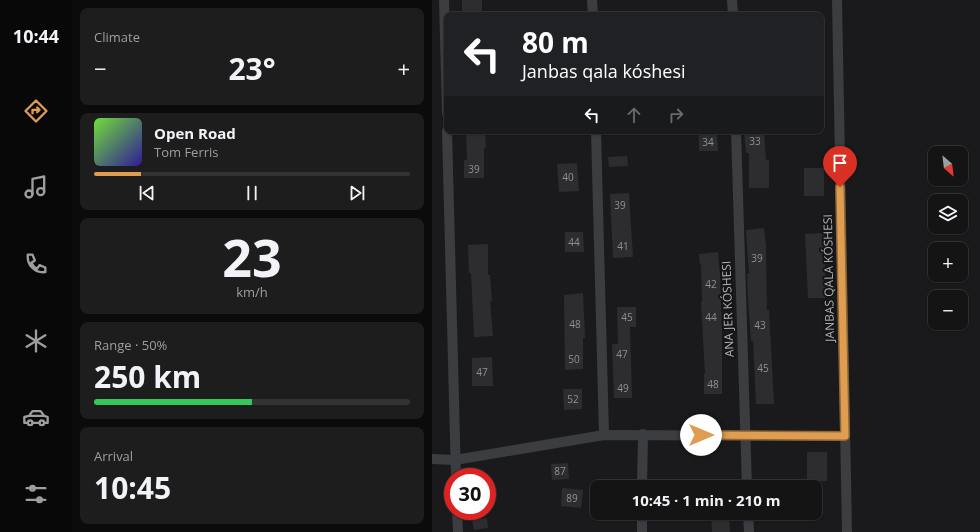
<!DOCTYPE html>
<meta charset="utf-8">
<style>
body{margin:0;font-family:"Open Sans",sans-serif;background:#1d1d1e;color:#f1f3f6;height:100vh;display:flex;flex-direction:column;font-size:15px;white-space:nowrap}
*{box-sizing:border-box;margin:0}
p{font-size:13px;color:#9d9ea0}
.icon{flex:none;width:22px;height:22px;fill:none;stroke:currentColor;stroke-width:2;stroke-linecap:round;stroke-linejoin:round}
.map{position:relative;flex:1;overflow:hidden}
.side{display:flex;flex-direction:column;gap:8px;padding:8px;background:#0b0b0c;width:360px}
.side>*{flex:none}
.hud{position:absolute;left:12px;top:12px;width:380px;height:122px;border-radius:8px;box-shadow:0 1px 3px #0004,0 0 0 1px #333334;background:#202124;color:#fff;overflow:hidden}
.needle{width:26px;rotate:152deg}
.controls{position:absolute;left:496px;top:146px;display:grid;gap:8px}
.controls a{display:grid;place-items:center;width:40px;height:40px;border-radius:8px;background:#141415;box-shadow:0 1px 3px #0004,0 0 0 1px #333334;font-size:20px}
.speed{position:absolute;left:12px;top:468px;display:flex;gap:8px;font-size:20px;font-weight:700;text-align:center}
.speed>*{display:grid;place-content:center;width:52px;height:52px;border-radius:50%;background:#141415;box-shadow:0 1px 3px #0004,0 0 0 1px #333334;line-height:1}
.speed .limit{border:6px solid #d22;background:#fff;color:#111}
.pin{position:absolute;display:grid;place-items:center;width:34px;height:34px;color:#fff;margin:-41px -17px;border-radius:50% 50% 50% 0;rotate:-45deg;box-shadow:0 0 4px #0007}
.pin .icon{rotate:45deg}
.me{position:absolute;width:44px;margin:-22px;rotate:90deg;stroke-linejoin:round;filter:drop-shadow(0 0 3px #0008)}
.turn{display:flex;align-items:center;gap:14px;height:84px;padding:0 12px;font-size:18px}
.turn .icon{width:52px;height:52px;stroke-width:2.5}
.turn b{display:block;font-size:28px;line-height:34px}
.lanes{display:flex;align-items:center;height:38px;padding:0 12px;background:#0003;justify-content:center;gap:20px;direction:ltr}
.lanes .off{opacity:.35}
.big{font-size:30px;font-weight:700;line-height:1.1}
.side .card{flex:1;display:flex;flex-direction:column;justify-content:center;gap:6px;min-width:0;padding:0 14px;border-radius:8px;background:#1d1d1e}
.side .dial{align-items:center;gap:0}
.dial b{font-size:52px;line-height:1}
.song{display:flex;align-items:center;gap:12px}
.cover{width:48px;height:48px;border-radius:6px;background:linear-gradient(135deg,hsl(100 70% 55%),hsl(250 70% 35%))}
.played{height:4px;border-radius:2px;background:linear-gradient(90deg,#de9d50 15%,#333334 15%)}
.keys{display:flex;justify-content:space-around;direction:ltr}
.heat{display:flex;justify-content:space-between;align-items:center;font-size:22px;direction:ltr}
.charge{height:6px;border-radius:3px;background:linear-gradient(90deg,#34c759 50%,#333334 0)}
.trip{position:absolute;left:158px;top:480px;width:232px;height:40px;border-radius:8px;background:#141415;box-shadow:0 1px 3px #0004,0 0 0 1px #333334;font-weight:700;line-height:40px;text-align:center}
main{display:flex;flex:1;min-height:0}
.dock{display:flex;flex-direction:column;width:72px;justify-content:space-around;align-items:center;background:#080808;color:#9d9ea0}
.dock .icon{width:28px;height:28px}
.dock .selected{color:#de9d50}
.dock b{font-size:18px;color:#f1f3f6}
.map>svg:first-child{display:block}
.building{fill:#2d2d30}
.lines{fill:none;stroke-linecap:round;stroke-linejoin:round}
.minor{stroke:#3b3d40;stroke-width:10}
.route-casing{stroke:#906634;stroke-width:10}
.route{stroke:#de9d50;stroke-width:7}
.labels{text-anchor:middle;stroke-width:4;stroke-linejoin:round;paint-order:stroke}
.number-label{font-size:10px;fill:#8d9197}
.street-label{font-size:12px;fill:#aeb3ba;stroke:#151517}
</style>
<main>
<nav class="dock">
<b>10:44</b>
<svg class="icon selected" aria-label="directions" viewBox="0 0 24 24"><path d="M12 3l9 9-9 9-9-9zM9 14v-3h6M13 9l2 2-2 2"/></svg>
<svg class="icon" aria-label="music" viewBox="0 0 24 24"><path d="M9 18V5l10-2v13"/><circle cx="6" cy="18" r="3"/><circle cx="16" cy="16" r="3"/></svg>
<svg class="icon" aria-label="phone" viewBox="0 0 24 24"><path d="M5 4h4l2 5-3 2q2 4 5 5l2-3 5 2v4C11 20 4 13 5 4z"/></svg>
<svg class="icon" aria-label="climate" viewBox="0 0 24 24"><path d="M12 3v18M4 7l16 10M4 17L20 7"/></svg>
<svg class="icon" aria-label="car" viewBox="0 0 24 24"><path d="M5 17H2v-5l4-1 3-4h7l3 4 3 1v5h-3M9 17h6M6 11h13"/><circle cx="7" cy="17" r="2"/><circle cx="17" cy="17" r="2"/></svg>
<svg class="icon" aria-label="filters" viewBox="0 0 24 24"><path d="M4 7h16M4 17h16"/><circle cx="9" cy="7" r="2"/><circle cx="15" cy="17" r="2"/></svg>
</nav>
<section class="side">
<div class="card"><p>Climate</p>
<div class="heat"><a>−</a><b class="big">23°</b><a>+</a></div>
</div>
<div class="card">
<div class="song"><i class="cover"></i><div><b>Open Road</b><p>Tom Ferris</p></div></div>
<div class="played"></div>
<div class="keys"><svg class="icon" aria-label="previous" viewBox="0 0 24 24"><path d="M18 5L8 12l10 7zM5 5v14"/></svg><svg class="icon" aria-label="pause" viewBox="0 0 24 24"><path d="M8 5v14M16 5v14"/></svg><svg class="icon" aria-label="next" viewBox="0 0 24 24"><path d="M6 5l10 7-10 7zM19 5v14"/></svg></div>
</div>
<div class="card dial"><b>23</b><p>km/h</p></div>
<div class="card"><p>Range · 50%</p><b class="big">250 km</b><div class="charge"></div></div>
<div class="card"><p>Arrival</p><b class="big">10:45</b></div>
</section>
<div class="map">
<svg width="548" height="532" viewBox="0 0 548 532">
<rect width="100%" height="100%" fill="#1a1a1c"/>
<g class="building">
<rect x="30" y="0" width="20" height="13"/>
<polygon points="34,131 53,131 54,148 52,148 52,178 32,178 32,160 35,160"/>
<polygon points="312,131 332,131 334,160 337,160 337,188 317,188 317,153 314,153"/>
<polygon points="285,133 286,151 267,151 267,134"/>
<polygon points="195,156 196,166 177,167 176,157"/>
<polygon points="145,163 147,191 127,192 125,164"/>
<rect x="372" y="168" width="20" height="28"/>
<polygon points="197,193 201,257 181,258 178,194"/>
<polygon points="332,228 334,245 335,310 337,310 342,404 324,404 321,341 319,341 316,299 315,274 317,273 314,230"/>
<polygon points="133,232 151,232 152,252 133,252"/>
<polygon points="392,233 394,298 376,298 373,234"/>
<polygon points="56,244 56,275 58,275 60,301 58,301 61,336 42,337 39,273 37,273 36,245"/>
<polygon points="286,252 288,274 290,332 290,394 272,394 272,374 273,374 269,302 270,302 269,264 268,264 267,254"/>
<polygon points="151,293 153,338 151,338 151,369 133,370 132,295"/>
<polygon points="185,307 204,307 204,327 198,327 200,398 182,398 180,344 186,344"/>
<polygon points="60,357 61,386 40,386 40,358"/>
<polygon points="131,389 150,389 150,409 132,410"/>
<rect x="375" y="452" width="20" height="29"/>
<polygon points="136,463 137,479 120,480 119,464"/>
<polygon points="130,488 151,490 149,508 129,506"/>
<polygon points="279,513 297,513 298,532 280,532"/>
<polygon points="55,518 56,528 42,530 40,520"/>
</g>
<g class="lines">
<g class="minor">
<polyline points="12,0 15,113"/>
<polyline points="160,0 161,15"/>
<polyline points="300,0 301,15"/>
<polyline points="405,0 415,532"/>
<polyline points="15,131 24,477"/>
<polyline points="164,131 172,435"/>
<polyline points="304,131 315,487"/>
<polyline points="0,459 23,460 172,435 413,436"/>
<polyline points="210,487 211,434"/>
<polyline points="25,511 26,532"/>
<polyline points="316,513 317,532"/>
<polyline points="210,532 210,513"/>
</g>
</g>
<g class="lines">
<g class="route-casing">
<polyline id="route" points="269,435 413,436 408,187"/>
</g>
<use href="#route" class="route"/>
</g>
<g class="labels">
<g class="number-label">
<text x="323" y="145">33</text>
<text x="276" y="146">34</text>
<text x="42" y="173">39</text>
<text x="136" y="181">40</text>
<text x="188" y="209">39</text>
<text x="142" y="246">44</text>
<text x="191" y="250">41</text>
<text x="325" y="262">39</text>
<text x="279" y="288">42</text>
<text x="195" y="321">45</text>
<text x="279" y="321">44</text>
<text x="143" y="328">48</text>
<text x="328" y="329">43</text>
<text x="190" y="358">47</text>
<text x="142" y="363">50</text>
<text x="331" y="372">45</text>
<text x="50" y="376">47</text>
<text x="281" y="388">48</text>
<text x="191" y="392">49</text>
<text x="141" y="403">52</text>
<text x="128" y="475">87</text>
<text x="140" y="502">89</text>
</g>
<g class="street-label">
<text transform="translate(397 278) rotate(-91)" y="4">JANBAS QALA KÓSHESI</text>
<text transform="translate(296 309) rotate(-92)" y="4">ANA JER KÓSHESI</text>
</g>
</g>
</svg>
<div class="controls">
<a><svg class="needle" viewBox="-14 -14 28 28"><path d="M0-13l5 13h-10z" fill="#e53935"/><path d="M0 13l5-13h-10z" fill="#9d9ea0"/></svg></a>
<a><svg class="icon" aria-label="layers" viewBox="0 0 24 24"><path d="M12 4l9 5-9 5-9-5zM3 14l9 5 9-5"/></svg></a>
<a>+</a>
<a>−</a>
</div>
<div class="speed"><div class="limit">30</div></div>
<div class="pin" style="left:408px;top:187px;background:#d93025"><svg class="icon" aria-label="arrive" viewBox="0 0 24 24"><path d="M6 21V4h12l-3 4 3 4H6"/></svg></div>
<svg class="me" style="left:269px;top:435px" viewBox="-20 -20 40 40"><circle r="19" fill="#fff"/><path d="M0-13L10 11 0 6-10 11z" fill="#de9d50"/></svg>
<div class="trip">10:45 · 1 min · 210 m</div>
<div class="hud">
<div class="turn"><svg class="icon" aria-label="left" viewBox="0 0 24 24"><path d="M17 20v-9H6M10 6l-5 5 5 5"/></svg><div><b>80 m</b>Janbas qala kóshesi</div></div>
<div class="lanes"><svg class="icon" aria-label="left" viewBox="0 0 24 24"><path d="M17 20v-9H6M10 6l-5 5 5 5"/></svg><svg class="icon off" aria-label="ahead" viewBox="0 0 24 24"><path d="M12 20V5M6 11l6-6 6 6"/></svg><svg class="icon off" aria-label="right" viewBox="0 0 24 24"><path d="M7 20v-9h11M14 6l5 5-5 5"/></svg></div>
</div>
</div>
</main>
